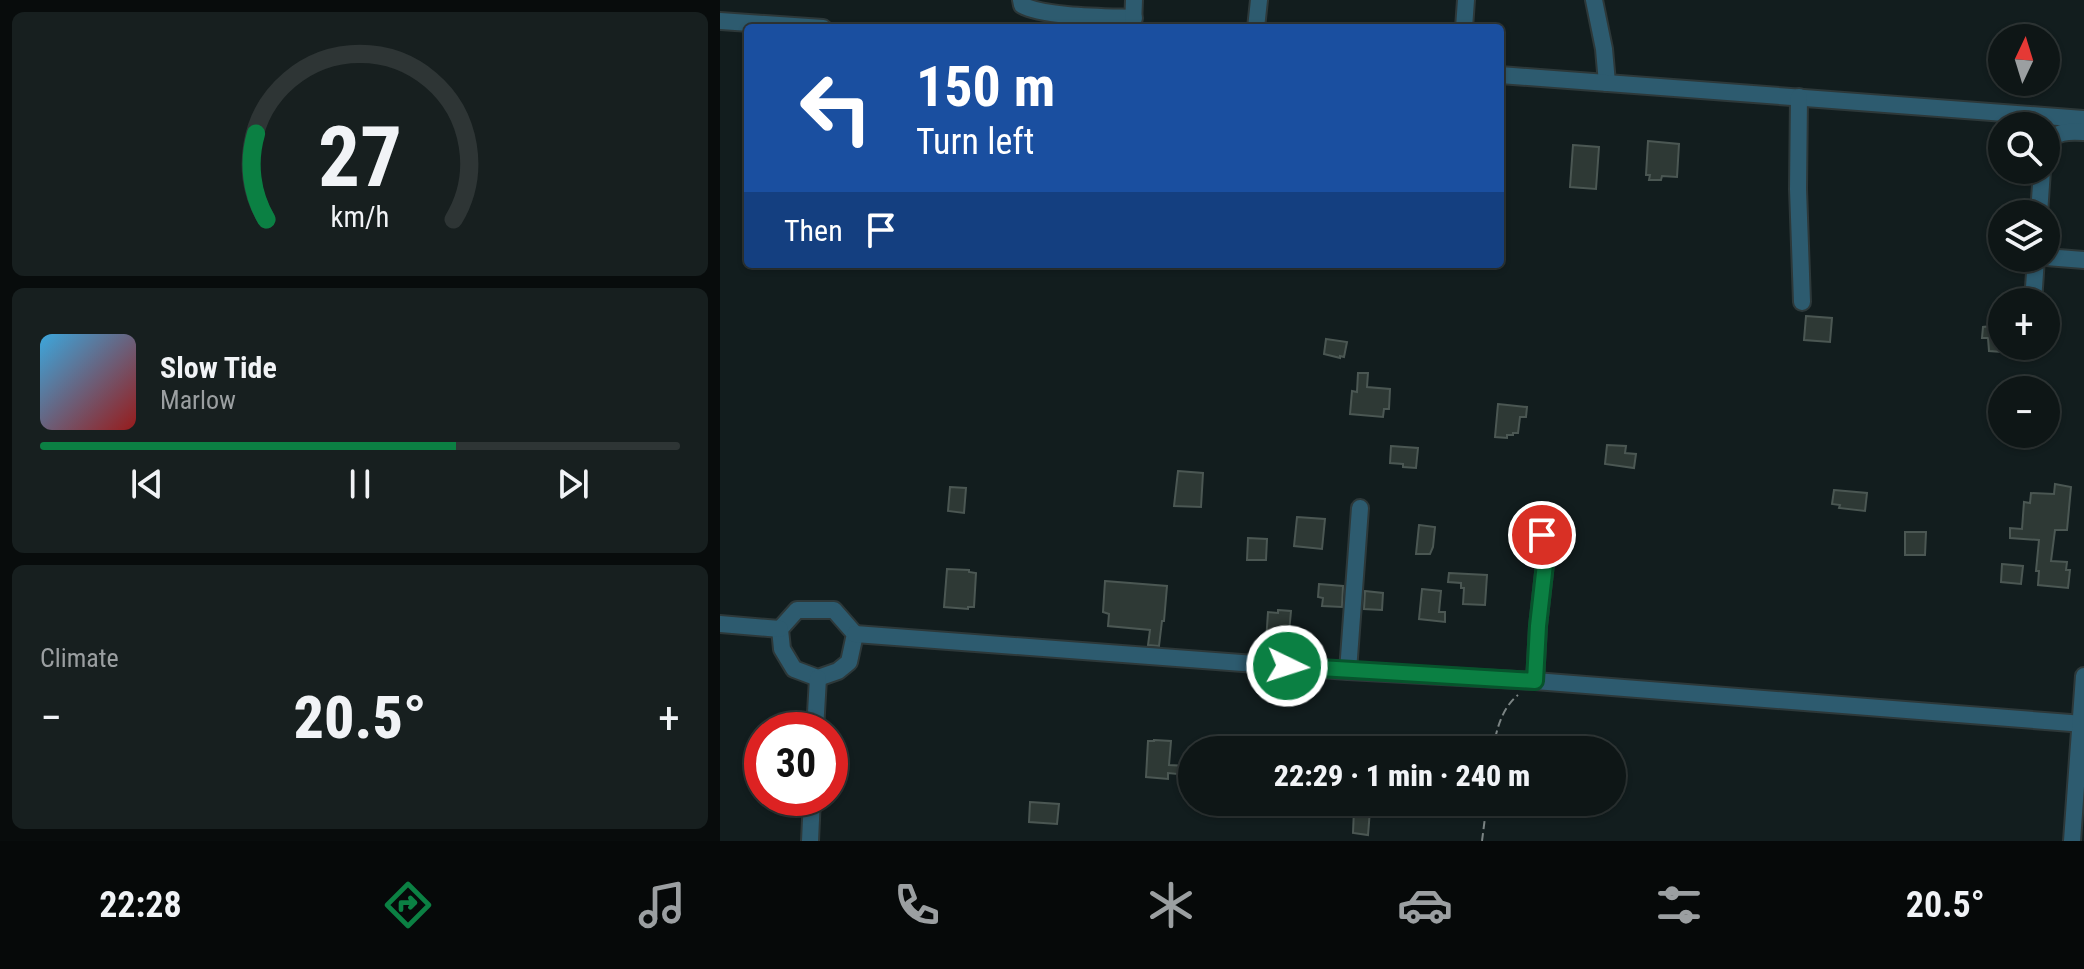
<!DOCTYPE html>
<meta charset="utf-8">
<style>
body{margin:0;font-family:"Roboto Condensed",sans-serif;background:#171f1f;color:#f1f3f6;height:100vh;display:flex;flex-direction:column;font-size:30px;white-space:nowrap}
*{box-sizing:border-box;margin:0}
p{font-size:26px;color:#9b9fa1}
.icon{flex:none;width:44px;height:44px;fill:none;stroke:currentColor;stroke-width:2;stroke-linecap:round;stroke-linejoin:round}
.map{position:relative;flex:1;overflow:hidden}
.side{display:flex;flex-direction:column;gap:12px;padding:12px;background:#080c0c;width:720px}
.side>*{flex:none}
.hud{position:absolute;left:24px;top:24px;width:760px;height:244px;border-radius:8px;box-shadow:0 2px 6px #0004,0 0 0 2px #2e3535;background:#1a4fa0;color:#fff;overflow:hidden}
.needle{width:52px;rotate:4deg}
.controls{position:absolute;left:1268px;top:24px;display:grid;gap:16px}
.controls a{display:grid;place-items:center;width:72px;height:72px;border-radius:50%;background:#0e1616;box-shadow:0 2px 6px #0004,0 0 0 2px #2e3535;font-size:40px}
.speed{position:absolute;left:24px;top:712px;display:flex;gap:16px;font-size:40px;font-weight:700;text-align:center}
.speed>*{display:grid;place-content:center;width:104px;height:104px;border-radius:50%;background:#0e1616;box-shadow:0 2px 6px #0004,0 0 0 2px #2e3535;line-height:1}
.speed .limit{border:12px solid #d22;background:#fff;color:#111}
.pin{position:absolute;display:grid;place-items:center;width:68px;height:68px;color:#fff;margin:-34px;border:4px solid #fff;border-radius:50%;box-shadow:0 2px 8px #0007}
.me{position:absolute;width:88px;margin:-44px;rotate:94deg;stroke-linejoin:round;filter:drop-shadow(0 0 6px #0008)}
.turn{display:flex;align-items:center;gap:28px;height:168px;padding:0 40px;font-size:36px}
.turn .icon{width:104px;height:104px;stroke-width:2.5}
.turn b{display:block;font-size:56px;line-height:68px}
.then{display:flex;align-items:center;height:76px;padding:0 40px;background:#0003;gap:16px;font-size:30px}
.big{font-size:60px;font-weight:800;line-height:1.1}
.side .widget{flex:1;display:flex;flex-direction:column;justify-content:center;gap:12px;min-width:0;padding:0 28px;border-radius:12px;background:#171f1f}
.side .dial{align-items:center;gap:0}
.dial svg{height:208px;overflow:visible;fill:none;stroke:#2e3535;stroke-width:7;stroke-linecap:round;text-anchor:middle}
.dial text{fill:#f1f3f6;stroke:none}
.song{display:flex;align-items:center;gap:24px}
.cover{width:96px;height:96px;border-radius:12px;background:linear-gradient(135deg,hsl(200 70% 55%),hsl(0 70% 35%))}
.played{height:8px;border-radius:4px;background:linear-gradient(90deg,#0b8043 65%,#2e3535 65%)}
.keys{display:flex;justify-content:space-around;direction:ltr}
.heat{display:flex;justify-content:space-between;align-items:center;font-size:44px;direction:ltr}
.trip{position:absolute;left:458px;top:736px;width:448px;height:80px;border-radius:40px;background:#0e1616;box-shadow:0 2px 6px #0004,0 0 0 2px #2e3535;font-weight:800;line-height:80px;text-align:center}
.tab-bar{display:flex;height:128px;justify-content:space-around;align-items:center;background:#060909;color:#9b9fa1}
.tab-bar .icon{width:56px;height:56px}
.tab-bar .selected{color:#0b8043}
.tab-bar b{font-size:36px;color:#f1f3f6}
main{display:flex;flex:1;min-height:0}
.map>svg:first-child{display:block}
.building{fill:#2e3935;stroke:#4b5753;stroke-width:2}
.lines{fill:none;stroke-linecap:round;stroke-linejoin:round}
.minor-casing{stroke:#2d3839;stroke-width:20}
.path{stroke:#7b8484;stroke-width:2;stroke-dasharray:8 4;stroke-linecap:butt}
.minor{stroke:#2d5b6f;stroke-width:16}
.route-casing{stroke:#07532c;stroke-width:20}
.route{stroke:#0b8043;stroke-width:14}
</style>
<main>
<section class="side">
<div class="widget dial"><svg viewBox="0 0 100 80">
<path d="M14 69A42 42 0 1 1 86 69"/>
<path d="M14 69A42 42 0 0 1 10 36" stroke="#0b8043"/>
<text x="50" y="56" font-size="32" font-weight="700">27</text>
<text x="50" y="72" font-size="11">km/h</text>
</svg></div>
<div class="widget">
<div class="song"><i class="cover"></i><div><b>Slow Tide</b><p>Marlow</p></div></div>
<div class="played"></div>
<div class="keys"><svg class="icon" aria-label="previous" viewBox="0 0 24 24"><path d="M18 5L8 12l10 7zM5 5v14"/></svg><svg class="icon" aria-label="pause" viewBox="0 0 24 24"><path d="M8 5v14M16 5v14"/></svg><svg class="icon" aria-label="next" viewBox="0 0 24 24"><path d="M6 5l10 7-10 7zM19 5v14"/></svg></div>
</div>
<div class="widget"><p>Climate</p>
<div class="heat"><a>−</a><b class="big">20.5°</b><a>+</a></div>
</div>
</section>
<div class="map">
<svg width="1364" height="841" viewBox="0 0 1364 841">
<rect width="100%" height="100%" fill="#121d1e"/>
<g class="building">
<polygon points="928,141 959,144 957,177 942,176 941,180 929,180 930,175 926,175"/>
<polygon points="853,145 879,147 876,189 850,187"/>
<polygon points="1086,316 1112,318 1110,342 1084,340"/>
<polygon points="1271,326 1282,327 1282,352 1269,351 1268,338 1262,338 1263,327"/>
<polygon points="606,339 627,342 624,357 620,356 620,358 604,354"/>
<polygon points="638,373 648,373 647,387 670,389 669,409 664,409 663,417 630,414 632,391 637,392"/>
<polygon points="778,404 807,407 806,417 800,417 798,433 793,433 793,435 787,435 787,438 775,437"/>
<polygon points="887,445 906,446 905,453 916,454 914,468 885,464"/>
<polygon points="671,446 698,448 696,468 683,467 683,464 670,463"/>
<polygon points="458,471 483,473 481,507 454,506"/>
<polygon points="1335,484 1351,487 1347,530 1335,530 1331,561 1347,562 1346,570 1350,570 1348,588 1318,585 1319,571 1316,571 1319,540 1290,538 1290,528 1302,529 1304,502 1310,503 1311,493 1334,494"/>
<polygon points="230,487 246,488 244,513 228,511"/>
<polygon points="1114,490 1147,493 1145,511 1119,508 1120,505 1112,504"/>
<polygon points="577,517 605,519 602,549 574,546"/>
<polygon points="699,525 715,527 713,547 710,554 696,554"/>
<polygon points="1185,532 1206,532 1205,555 1185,555"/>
<polygon points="528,538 547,539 546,560 527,560"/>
<polygon points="1282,564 1303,566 1301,584 1281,582"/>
<polygon points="227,569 249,570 249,572 256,573 254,607 248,607 248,609 224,607"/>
<polygon points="729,573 767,575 765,605 743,604 744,588 741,588 741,583 728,582"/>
<polygon points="385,581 447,586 444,621 442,621 439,646 428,645 430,630 388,626 389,614 383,612"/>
<polygon points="599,584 623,586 622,607 602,606 603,598 598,597"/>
<polygon points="702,589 721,591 719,612 725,612 725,622 699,619"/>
<polygon points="645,591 663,593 662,610 644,609"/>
<polygon points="558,610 571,611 568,643 546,642 548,612 558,613"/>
<polygon points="434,740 451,741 449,765 468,766 468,775 448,773 448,779 426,777 428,741 434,741"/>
<polygon points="310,802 339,804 337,824 309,822"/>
<polygon points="634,809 650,810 648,835 633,833"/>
</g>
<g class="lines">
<g class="minor-casing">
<g id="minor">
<path d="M301,0L302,5C323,17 388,17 414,18"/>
<polyline points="874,0 884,49 887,83"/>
<polyline points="0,21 103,28"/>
<polyline points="413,26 414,0"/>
<polyline points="536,28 539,0"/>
<polyline points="744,28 746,0"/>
<polyline points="780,75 1364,119"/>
<polyline points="1079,97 1078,189 1082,302"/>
<path d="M1326,145C1335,131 1348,131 1364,132"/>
<polyline points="1319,214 1322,170"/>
<polyline points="1326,257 1364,260"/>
<polyline points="1313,302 1316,258"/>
<polygon points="77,610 114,610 135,634 129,662 118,671 98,678 74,669 62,649 60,629"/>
<polyline points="0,624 60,629"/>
<polyline points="135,634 628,671 815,681 1364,724"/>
<polyline points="628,671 640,508"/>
<polyline points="815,681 818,626 827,546 826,538 822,535"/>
<polyline points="95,730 98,678"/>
<polyline points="90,841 92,798"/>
<polyline points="1352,841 1364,676"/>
</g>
</g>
<g class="path">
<path d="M773,750C776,730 782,708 798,695"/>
<polyline points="762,841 767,802"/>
</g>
<use href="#minor" class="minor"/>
</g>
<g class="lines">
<g class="route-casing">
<polyline id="route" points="567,666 815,681 818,626 827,546 826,538 822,535"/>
</g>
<use href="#route" class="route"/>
</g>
</svg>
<div class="controls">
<a><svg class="needle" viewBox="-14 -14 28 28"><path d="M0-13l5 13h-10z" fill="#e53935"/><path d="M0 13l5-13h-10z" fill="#9b9fa1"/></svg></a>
<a><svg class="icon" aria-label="search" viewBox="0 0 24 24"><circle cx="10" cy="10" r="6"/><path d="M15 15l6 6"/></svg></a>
<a><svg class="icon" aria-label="layers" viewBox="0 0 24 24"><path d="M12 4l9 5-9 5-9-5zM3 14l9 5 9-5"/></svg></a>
<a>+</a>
<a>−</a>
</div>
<div class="speed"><div class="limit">30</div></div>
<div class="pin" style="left:822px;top:535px;background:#d93025"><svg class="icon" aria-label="arrive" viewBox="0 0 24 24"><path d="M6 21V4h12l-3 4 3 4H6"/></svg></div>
<svg class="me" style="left:567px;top:666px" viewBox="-20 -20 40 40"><circle r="17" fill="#0b8043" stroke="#fff" stroke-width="3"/><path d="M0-11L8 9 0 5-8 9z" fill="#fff"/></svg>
<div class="trip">22:29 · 1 min · 240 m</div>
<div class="hud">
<div class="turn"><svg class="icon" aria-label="left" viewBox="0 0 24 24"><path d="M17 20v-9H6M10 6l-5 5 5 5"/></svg><div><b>150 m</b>Turn left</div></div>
<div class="then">Then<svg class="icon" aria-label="arrive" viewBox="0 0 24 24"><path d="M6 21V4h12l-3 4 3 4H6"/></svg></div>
</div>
</div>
</main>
<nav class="tab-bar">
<b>22:28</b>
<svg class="icon selected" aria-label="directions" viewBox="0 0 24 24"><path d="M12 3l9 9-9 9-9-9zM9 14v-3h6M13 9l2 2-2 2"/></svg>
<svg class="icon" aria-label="music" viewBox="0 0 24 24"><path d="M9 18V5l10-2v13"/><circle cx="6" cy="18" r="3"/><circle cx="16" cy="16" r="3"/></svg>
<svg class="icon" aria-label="phone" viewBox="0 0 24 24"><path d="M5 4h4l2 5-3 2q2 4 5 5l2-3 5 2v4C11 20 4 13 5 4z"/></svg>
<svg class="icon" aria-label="climate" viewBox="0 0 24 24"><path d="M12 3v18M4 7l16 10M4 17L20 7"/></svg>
<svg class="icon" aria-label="car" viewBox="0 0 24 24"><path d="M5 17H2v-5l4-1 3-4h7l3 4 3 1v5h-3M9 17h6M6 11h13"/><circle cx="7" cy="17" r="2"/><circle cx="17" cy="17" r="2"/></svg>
<svg class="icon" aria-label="filters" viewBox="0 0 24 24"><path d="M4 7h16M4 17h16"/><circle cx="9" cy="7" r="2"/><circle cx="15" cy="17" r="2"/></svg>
<b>20.5°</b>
</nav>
